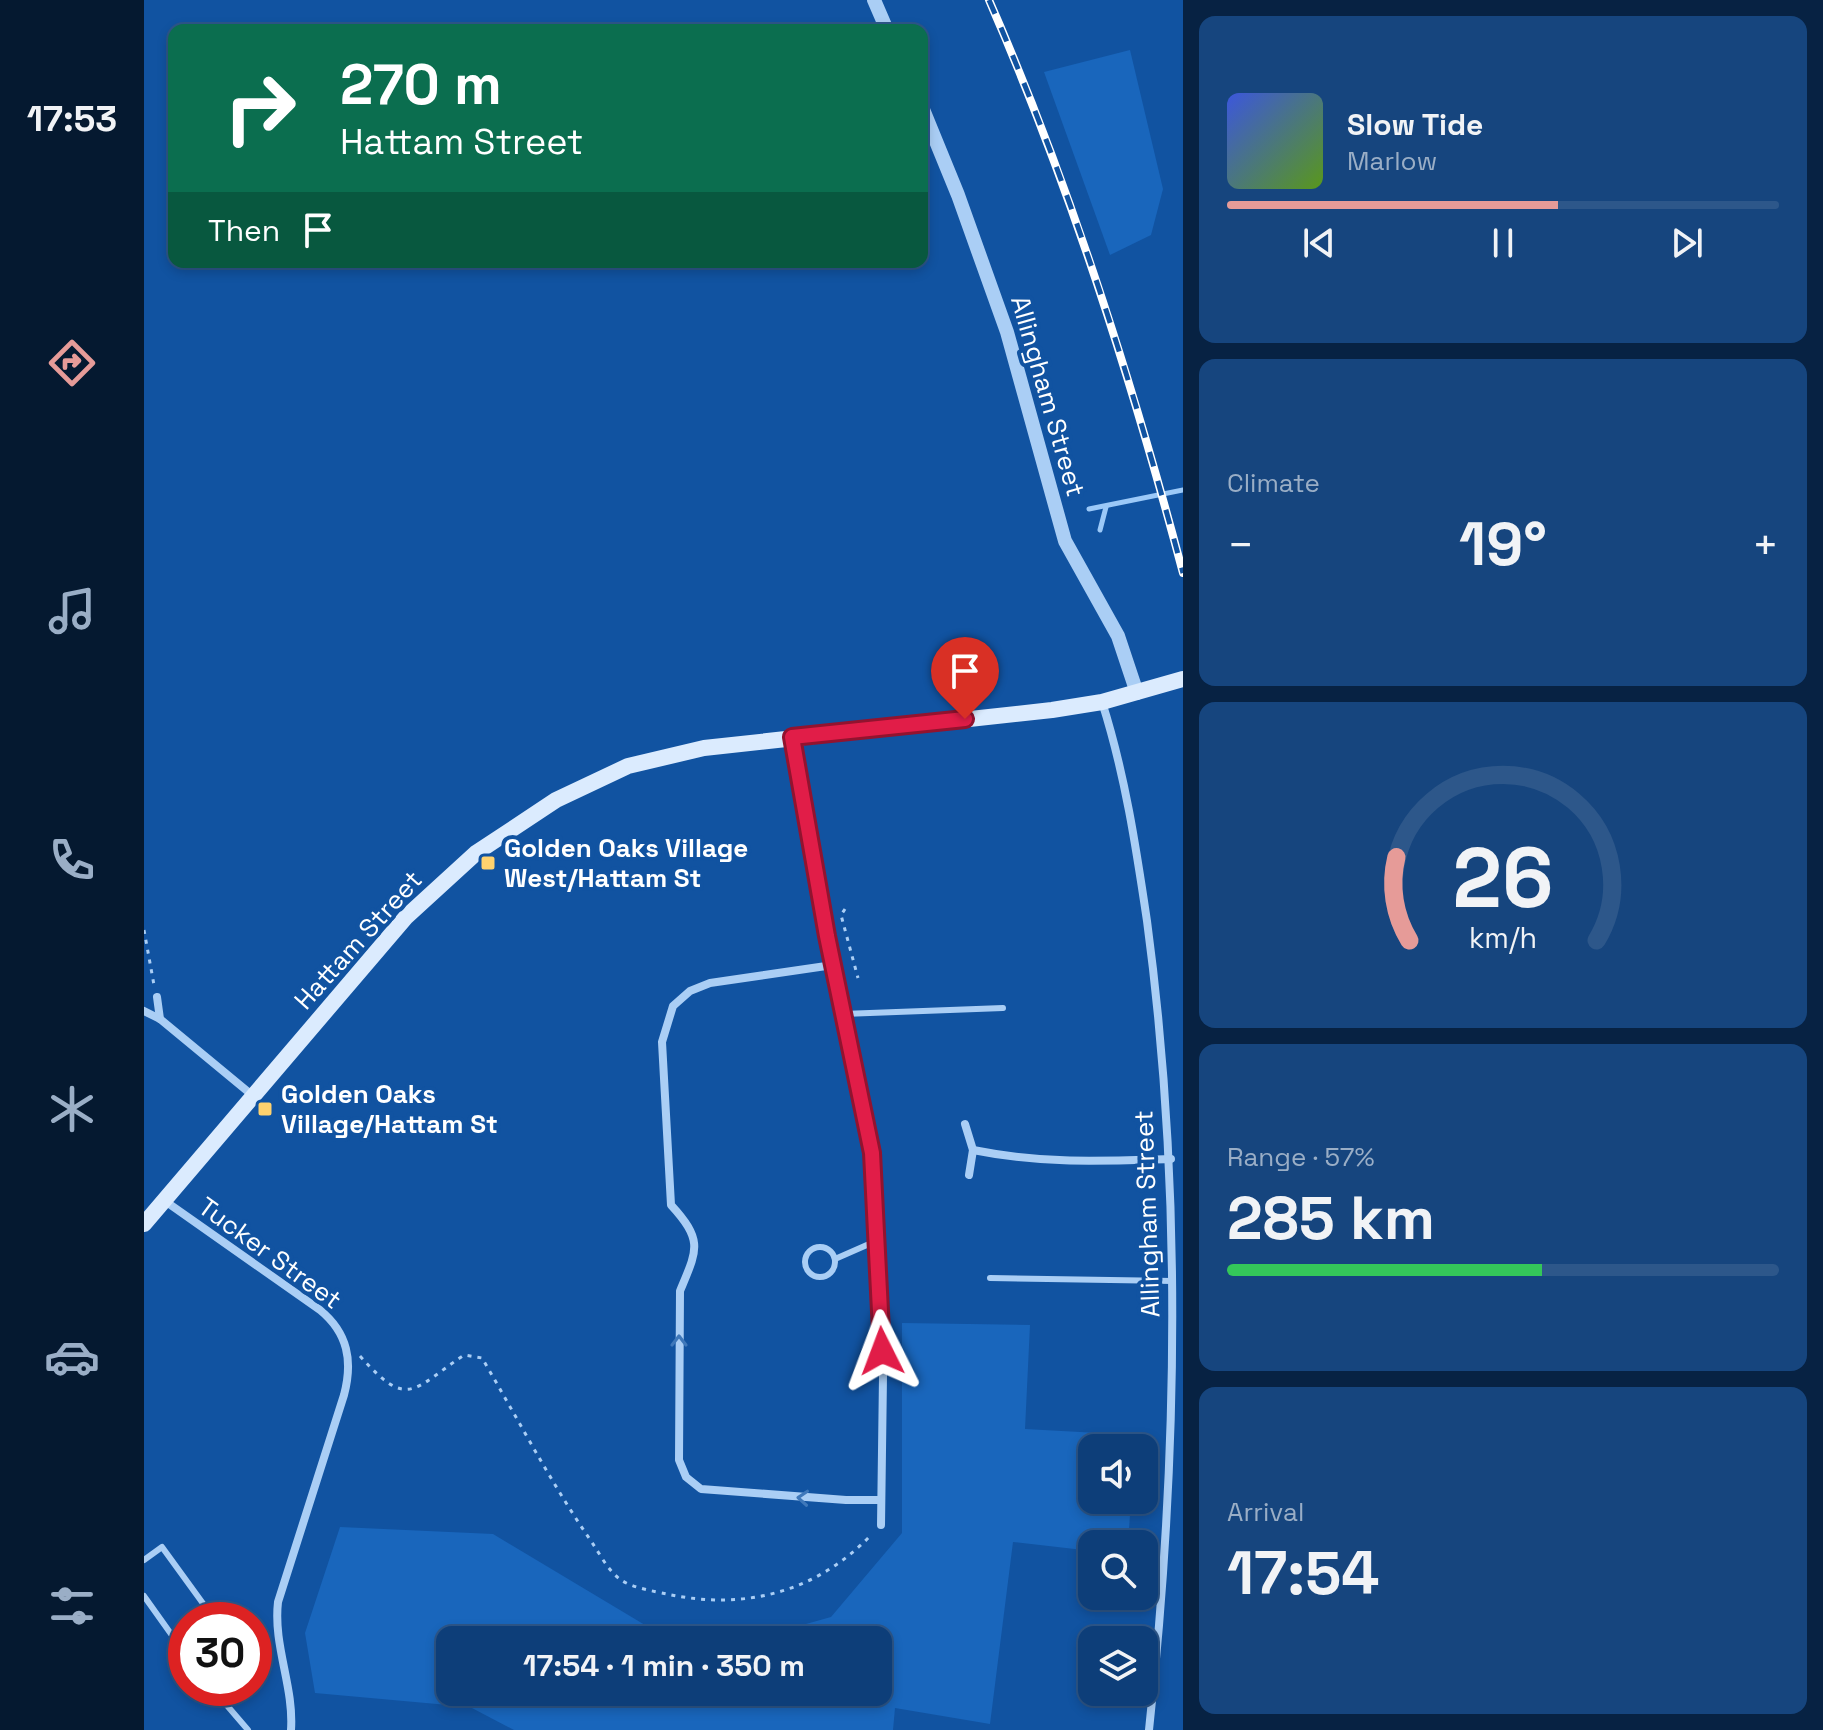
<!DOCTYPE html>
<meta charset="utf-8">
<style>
body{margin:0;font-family:"Space Grotesk",sans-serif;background:#16457e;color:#f1f3f6;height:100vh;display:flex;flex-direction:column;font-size:30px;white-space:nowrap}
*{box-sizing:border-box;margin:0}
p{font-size:26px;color:#9aaec6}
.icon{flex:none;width:44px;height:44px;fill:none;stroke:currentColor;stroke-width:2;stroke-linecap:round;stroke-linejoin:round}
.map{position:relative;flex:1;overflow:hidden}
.side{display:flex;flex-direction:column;gap:16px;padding:16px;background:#072243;width:640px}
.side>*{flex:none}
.guide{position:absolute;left:24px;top:24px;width:760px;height:244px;border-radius:16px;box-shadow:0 4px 12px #0003,0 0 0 2px #2d578a;background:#0b6e4f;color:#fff;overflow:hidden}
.buttons{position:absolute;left:934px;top:1434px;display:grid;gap:16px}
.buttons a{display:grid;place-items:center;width:80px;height:80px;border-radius:16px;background:#0d3e79;box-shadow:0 4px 12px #0003,0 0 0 2px #2d578a;font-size:40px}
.speed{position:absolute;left:24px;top:1602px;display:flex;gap:16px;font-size:40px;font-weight:700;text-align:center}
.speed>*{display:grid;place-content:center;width:104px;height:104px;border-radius:50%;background:#0d3e79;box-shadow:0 4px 12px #0003,0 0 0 2px #2d578a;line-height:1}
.speed .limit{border:12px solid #d22;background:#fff;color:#111}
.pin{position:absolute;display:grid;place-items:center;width:68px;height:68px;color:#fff;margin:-82px -34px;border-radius:50% 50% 50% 0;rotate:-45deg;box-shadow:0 0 8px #0007}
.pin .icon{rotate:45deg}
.me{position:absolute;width:88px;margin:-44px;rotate:357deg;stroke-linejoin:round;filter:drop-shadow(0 0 6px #0008)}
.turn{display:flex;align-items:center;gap:28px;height:168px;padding:0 40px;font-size:36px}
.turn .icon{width:104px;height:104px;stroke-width:2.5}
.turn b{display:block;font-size:56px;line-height:68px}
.then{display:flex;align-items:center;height:76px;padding:0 40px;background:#0003;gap:16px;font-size:30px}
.big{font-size:60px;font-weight:700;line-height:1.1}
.side .tile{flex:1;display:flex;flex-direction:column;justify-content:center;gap:12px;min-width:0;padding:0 28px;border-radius:16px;background:#16457e}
.side .dial{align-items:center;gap:0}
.dial svg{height:208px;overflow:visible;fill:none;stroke:#2d578a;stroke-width:7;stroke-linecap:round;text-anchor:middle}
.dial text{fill:#f1f3f6;stroke:none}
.song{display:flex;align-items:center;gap:24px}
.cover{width:96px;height:96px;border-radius:12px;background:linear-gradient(135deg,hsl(230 70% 55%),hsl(90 70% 35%))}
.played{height:8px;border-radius:4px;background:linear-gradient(90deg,#e69b98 60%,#2d578a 60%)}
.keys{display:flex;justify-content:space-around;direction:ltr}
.heat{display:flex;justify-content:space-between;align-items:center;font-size:44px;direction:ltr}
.charge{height:12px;border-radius:6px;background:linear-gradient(90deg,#34c759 57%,#2d578a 0)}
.trip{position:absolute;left:292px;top:1626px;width:456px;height:80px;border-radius:16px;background:#0d3e79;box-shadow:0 4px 12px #0003,0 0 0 2px #2d578a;font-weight:700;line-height:80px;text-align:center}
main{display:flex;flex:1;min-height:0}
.tabs{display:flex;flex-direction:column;width:144px;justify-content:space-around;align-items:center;background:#051930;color:#9aaec6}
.tabs .icon{width:56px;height:56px}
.tabs .active{color:#e69b98}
.tabs b{font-size:36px;color:#f1f3f6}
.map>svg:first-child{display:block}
.green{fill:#1966bc}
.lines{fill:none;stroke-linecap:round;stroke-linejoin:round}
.stream{stroke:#9cc9f8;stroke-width:5}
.path{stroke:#aacef5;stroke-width:3;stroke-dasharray:4 6;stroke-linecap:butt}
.service{stroke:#aacef5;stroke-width:6}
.minor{stroke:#aacef5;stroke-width:8}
.tertiary{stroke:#aacef5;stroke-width:14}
.secondary{stroke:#dbebfe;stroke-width:16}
.rail-casing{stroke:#fff;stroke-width:8}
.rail{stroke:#1153a1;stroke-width:5;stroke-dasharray:15;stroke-linecap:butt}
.oneway{stroke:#3f78ba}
.route-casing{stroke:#92132f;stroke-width:20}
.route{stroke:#e11d48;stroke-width:14}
.poi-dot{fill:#ffd26e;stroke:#1153a1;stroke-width:3}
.labels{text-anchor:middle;stroke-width:8;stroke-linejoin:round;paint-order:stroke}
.street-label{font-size:26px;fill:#fff;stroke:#1153a1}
.poi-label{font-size:26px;font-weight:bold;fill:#fff;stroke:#1153a1;text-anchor:start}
</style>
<main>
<nav class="tabs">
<b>17:53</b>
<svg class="icon active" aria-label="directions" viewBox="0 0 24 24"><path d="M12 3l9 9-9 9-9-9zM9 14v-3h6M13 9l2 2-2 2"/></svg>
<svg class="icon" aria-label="music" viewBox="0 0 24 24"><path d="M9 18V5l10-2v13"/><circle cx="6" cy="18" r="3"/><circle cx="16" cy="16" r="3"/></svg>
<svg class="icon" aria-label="phone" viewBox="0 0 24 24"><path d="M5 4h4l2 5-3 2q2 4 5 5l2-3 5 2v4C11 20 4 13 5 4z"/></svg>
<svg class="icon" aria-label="climate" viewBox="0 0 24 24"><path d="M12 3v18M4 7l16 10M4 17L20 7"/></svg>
<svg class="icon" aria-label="car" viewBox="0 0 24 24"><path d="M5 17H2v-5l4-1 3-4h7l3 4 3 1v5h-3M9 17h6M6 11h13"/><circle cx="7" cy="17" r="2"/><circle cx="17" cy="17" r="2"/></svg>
<svg class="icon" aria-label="filters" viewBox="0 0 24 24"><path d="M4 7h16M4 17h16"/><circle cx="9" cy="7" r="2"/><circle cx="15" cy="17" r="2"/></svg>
</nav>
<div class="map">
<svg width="1039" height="1730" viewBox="0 0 1039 1730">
<rect width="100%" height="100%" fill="#1153a1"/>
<g class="green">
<polygon points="986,50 1019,189 1007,235 966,255 900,72"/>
<polygon points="758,1323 886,1325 881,1429 991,1435 991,1448 948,1448 948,1500 987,1500 984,1544 948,1544 948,1551 869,1542 846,1724 751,1708 749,1730 370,1730 326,1707 171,1693 161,1633 196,1527 349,1534 526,1640 306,1640 306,1692 734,1692 734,1640 605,1640 687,1617 758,1533"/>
</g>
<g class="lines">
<g class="stream">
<polyline points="945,509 1039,490"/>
<polyline points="956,530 962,507"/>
</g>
<g class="path">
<polyline points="701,909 697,915 714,978"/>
<polyline points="0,930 10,985"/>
<path d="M216,1356C264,1410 268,1390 320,1355L338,1358C374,1419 407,1483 447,1541C456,1554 464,1571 477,1580C489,1588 509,1591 523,1594C601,1611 673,1592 728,1534"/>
</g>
<g class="service">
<polyline points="699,1014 859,1008"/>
<circle cx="676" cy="1262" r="15"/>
<polyline points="691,1259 732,1241"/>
<polyline points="846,1278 1029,1281"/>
<polyline points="0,1560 18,1547 71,1620"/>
<polyline points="0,1596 42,1655"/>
<polyline points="68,1688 104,1730"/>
</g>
<g class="minor">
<path d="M958,702C981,774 992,847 1003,921C1039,1189 1034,1461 1005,1730"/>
<polyline points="648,737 689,965 728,1153 739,1376 737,1525"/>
<path d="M689,965L566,983L546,991L529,1006L518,1042L527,1205C560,1241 553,1250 536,1291L535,1460L542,1477L557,1489L702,1500H737"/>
<polyline points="13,997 16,1019"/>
<polyline points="0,1011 16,1019 108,1095"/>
<polyline points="821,1124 829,1150 825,1175"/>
<path d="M829,1150C899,1164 956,1161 1027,1159"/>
<path d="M21,1201L176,1310C204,1333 209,1361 200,1395L134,1602C129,1646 150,1686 147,1730"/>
</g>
<g class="tertiary">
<polyline points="730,0 743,30"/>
<polyline points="778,107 814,195 863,332 921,541 974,636 993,693"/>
</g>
<polyline class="secondary" points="0,1224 262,917 332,853 412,800 484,766 560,748 908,710 958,702 1039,679"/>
<g class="rail-casing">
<path id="rail" d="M845,0C926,185 987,377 1039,573"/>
</g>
<use href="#rail" class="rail"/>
</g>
<defs><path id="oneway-chevron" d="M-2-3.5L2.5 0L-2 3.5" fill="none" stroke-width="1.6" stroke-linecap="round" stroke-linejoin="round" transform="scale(2)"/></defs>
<g class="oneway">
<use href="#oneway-chevron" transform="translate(535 1341) rotate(-90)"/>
<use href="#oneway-chevron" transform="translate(659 1498) rotate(-176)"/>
</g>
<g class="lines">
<g class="route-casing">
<polyline id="route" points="738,1351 728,1153 683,936 648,737 821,719"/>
</g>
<use href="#route" class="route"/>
</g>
<g class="poi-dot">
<rect x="336" y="855" width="16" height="16" rx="4"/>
<rect x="113" y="1101" width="16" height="16" rx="4"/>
</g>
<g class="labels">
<g class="street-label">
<text transform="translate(904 396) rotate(74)" y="9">Allingham Street</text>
<text transform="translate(214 940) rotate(-48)" y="9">Hattam Street</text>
<text transform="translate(1003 1214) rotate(-92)" y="9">Allingham Street</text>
<text transform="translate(126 1253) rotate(36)" y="9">Tucker Street</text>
</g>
<g class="poi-label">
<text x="360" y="857">Golden Oaks Village<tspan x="360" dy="30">West/Hattam St</tspan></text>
<text x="137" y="1103">Golden Oaks<tspan x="137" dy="30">Village/Hattam St</tspan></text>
</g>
</g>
</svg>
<div class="buttons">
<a><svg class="icon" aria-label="sound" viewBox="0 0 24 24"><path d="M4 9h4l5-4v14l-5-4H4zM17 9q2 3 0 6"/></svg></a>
<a><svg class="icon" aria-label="search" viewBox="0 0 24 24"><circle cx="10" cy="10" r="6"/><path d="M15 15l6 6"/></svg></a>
<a><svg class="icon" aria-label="layers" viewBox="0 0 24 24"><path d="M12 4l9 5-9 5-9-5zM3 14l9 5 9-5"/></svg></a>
</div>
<div class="speed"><div class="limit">30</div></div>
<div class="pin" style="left:821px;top:719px;background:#d93025"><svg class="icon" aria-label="arrive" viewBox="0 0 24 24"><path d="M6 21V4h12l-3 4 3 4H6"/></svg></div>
<svg class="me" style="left:738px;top:1351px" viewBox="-20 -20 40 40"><path d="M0-17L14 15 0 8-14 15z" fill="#e11d48" stroke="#fff" stroke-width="4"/></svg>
<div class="trip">17:54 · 1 min · 350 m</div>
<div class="guide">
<div class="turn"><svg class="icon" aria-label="right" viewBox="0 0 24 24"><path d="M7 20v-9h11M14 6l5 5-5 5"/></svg><div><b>270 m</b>Hattam Street</div></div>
<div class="then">Then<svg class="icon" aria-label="arrive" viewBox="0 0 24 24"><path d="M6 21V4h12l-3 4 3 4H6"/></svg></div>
</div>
</div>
<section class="side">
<div class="tile">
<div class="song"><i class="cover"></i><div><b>Slow Tide</b><p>Marlow</p></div></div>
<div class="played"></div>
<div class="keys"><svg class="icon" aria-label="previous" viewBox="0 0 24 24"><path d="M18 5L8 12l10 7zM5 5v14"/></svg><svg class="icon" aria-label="pause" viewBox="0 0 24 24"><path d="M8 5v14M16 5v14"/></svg><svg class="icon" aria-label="next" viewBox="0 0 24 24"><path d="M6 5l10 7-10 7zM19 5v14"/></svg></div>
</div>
<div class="tile"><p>Climate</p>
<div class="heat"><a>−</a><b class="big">19°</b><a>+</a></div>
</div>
<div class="tile dial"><svg viewBox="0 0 100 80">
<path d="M14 69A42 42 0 1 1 86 69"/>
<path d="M14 69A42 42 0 0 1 9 37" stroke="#e69b98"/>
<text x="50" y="56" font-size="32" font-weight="700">26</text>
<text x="50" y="72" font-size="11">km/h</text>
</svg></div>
<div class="tile"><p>Range · 57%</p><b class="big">285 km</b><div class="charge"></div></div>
<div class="tile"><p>Arrival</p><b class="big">17:54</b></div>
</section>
</main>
